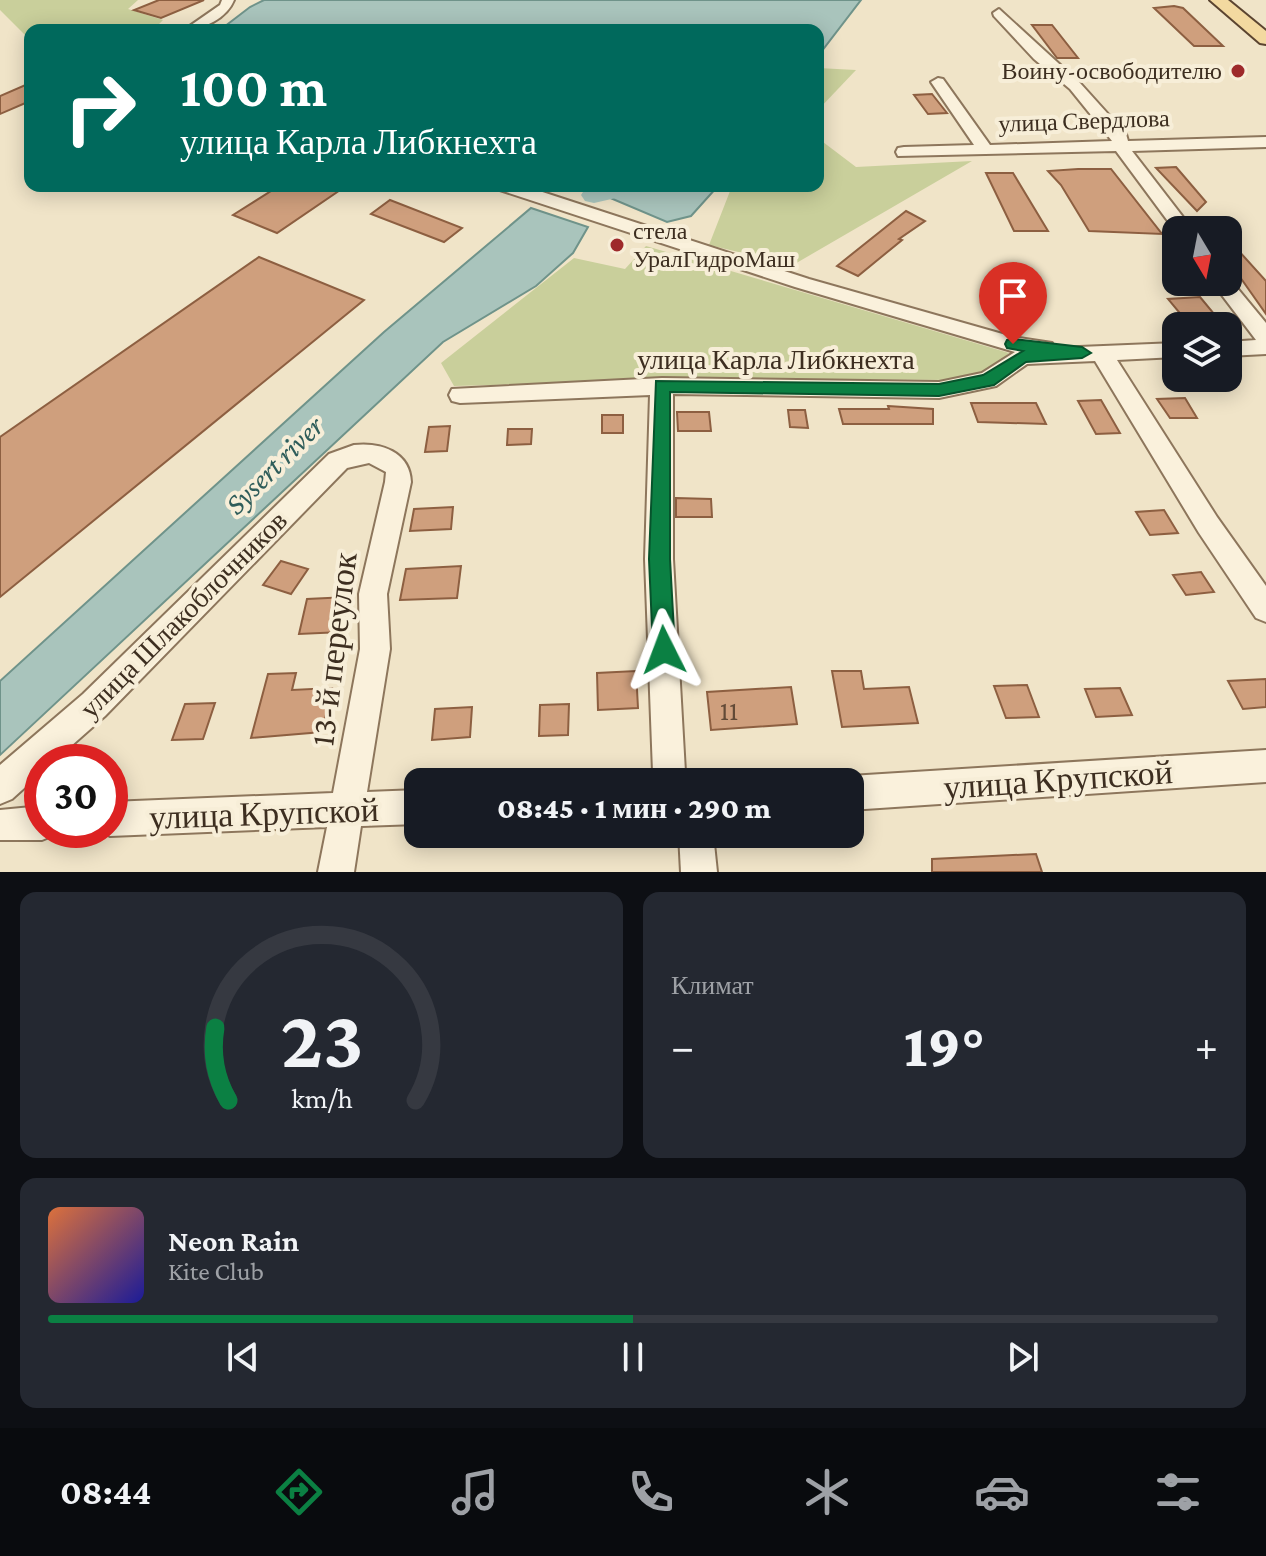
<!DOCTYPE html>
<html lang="ru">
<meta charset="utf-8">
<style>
body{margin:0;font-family:"Crimson Pro",serif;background:#242831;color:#f1f3f6;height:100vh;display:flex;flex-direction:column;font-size:30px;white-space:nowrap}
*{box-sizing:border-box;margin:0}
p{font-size:26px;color:#9ea1a6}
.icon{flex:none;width:44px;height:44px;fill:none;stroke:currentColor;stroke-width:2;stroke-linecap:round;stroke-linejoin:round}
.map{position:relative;height:872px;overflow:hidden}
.drawer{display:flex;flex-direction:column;gap:20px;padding:20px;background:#0d0f14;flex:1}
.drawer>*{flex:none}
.top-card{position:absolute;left:24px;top:24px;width:800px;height:168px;border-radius:16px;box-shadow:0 4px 20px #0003;background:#00695c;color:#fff;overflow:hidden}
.needle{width:52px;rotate:170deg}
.buttons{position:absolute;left:1162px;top:216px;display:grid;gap:16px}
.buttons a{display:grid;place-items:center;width:80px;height:80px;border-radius:16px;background:#171b24;box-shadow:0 4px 20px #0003;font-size:40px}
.speed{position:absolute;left:24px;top:744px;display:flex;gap:16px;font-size:40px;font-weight:700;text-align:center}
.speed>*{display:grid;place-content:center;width:104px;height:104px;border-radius:50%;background:#171b24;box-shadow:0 4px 20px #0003;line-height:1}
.speed .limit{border:12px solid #d22;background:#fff;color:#111}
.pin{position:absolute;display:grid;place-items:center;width:68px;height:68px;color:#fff;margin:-82px -34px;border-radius:50% 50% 50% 0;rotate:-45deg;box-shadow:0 0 8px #0007}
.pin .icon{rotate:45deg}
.me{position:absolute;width:88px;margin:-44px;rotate:357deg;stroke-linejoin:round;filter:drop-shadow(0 0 6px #0008)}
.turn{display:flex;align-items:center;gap:28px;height:168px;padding:0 24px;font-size:36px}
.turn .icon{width:104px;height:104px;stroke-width:2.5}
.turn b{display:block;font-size:56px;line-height:68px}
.big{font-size:60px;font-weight:800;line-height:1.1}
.drawer .widget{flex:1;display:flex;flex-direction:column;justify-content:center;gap:12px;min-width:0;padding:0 28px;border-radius:16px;background:#242831}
.drawer .dial{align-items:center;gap:0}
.dial svg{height:208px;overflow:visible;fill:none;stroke:#363941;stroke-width:7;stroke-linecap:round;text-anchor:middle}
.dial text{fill:#f1f3f6;stroke:none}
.song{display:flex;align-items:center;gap:24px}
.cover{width:96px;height:96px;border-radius:12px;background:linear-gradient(135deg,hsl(20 70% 55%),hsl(240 70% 35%))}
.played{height:8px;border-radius:4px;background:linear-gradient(90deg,#0b8043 50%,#363941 50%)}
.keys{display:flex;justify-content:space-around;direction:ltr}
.heat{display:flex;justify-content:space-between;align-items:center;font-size:44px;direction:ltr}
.drawer .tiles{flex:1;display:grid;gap:20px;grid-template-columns:1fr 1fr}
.widget:last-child{grid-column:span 2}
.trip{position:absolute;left:404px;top:768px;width:460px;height:80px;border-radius:16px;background:#171b24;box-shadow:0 4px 20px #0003;font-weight:800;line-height:80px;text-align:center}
.menu{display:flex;height:128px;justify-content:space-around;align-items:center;background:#090b0e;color:#9ea1a6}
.menu .icon{width:56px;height:56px}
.menu .active{color:#0b8043}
.menu b{font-size:36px;color:#f1f3f6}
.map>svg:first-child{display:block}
.green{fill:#c9cf9b}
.water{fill:#a9c4bc;stroke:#6f938a;stroke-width:2}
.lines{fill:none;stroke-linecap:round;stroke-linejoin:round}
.river{fill:#a9c4bc;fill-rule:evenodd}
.building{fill:#cf9f7d;stroke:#8d5f41;stroke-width:2}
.minor-casing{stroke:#8d765c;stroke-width:4}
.major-casing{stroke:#5b4430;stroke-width:4}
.minor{fill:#faf1dc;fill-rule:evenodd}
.major{fill:#f3d9a0;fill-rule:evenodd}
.route{fill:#0b8043;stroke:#07532c;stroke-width:2}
.poi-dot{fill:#9e2a2b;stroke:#f7eed8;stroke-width:3}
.labels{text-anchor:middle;stroke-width:8;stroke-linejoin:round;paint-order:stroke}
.far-poi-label{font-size:24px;fill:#3d2e20;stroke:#f7eed8;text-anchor:end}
.far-street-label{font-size:24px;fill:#3d2e20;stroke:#f7eed8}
.street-label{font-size:28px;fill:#3d2e20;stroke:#f7eed8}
.near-number-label{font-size:28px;fill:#624a37}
.water-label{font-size:30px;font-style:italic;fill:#2f5d5a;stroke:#f7eed8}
.near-street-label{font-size:34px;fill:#3d2e20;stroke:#f7eed8}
</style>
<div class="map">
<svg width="1266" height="872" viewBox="0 0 1266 872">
<rect width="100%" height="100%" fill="#f0e4c8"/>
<g class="green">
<polygon points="0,0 138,0 128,9 163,20 153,30 30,30 30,40 0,10"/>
<polygon points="818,68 856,70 818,110"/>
<polygon points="818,124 823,142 856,167 972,161 793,265 709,245 732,186 818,186"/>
<polygon points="646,246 1009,353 991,369 963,380 737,379 454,386 441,363 574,258 625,269"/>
</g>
<g class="water">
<polygon points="264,0 861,0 818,56 818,30 220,30 250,7"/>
<polygon points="582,186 718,186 691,216 667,222"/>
<polygon points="531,208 588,227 573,253 536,286 443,342 0,755 0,681 384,332"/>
</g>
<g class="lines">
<polygon class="river" points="646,186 642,192 594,203 585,201 581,195 585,189 599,186"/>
</g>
<g class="building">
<polygon points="159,0 204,0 161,18 134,10"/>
<polygon points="1174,6 1183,8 1223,46 1194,46 1154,8"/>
<polygon points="1032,25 1052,25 1078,58 1057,58"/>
<polygon points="30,83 30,101 0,114 0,96"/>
<polygon points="932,94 947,113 928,114 914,95"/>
<polygon points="1176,167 1206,202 1197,211 1156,168"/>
<polygon points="1078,169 1111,169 1162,234 1089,231 1061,185 1048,171"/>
<polygon points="986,173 1013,173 1048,231 1014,231"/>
<polygon points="279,186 346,186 277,233 233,215"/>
<polygon points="390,200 462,228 444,242 371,214"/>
<polygon points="906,211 925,221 899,239 902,240 858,276 837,266"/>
<polygon points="1228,239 1266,281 1266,314 1228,260"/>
<polygon points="259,257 364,300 0,597 0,437"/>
<polygon points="1200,297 1215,315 1183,317 1168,299"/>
<polygon points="1185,398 1197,418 1170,418 1157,399"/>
<polygon points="1101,400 1120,433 1096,434 1078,401"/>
<polygon points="971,403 1036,403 1046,424 978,422"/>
<polygon points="888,406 933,409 933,424 843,424 839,409 889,409"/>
<polygon points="788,410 805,410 808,428 790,427"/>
<polygon points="677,412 709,412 711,431 678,431"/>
<rect x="602" y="415" width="21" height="18"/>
<polygon points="450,426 447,451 425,452 429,427"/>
<polygon points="508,429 532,429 531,444 507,445"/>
<polygon points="676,498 711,499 712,517 676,517"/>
<polygon points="453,507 451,529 410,531 414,509"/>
<polygon points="1164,510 1178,533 1150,535 1136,512"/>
<polygon points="281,561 308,569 291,594 263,585"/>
<polygon points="461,566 457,598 400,600 406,569"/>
<polygon points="1201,572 1214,592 1186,595 1173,575"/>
<polygon points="348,597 342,632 299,634 307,599"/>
<polygon points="636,671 638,708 598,710 597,673"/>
<polygon points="832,671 861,671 864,689 909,687 918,723 842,727"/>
<polygon points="296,673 292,690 332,688 322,732 251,738 268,674"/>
<polygon points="1266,679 1266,707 1243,709 1228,681"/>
<polygon points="1027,685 1039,717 1006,718 994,686"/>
<polygon points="791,687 797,724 711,730 707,692"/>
<polygon points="1120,688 1132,715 1096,717 1085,689"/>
<polygon points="215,703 203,739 172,740 185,704"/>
<polygon points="569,704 568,735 539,736 540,705"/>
<polygon points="472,707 470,737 432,740 435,709"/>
<polygon points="1036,854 1042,872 932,872 932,859"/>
</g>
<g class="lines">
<g class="minor-casing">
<g id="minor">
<path d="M222,0H234C227,18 203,30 184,30L220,5Z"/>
<polygon points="999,9 1080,83 1126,134 1128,141 1266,137 1266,147 1132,151 1193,230 1176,232 1116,151 898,156 896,152 898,148 904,147 974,145 931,82 938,78 943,79 990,145 1112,141 1070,89 1034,59 994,16 993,13"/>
<polygon points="497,186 524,186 809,279 1013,337 1052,343 1055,348 1176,343 1176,357 1117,360 1217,517 1266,586 1266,622 1256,618 1199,533 1095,361 1027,364 996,386 939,398 673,394 673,559 685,772 690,782 656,782 653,772 645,559 650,395 460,403 452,401 449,395 452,389 662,378 939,382 982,373 1015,352 795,287 500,190"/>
<polygon points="1228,277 1266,323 1266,354 1228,356 1228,342 1256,340 1212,282 1228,282"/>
<path d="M354,445C381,442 410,452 411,482L387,594L390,649L367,792L418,790V824L361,826L354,872H318L327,827L110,836L98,830H110V802L333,793L360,649L359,594L385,482L386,472L369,463L347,468L105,716L53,762H42V772L12,799L0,804V765L83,694L329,454Z"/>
<polygon points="1266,750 1266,782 850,810 850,782 838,782 850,776"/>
<polygon points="42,806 42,830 56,830 54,835 42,840 0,840 0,810"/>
<polygon points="679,834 713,834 717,872 681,872"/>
</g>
</g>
<g class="major-casing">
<polygon id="major" points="1210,0 1228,0 1266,31 1266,44 1260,43"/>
</g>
<use href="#minor" class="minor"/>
<use href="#major" class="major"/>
</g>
<polygon class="route" points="1013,339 1082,347 1091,353 1082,358 1026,362 994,385 939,396 670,392 670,559 675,650 672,658 664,661 656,658 653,650 649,559 656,381 939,384 983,375 1023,351 1007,348 1005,344 1007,340"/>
<g class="poi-dot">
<circle cx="1238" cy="71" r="8"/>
<circle cx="617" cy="245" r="8"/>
</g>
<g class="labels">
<g class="far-poi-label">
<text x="1222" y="79">Воину-освободителю</text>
<text x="633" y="239" text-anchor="start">стела<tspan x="633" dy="28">УралГидроМаш</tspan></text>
</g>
<g class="far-street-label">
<text transform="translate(1084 121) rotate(-2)" y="8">улица Свердлова</text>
</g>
<g class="street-label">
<text x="776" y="369">улица Карла Либкнехта</text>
<text transform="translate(183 614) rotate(-45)" y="10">улица Шлакоблочников</text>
</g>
<g class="near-number-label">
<text x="729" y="720">11</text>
</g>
<g class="water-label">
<text transform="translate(274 465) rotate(-45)" y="10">Sysert river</text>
</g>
<g class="near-street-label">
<text transform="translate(333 649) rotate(-83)" y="12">13-й переулок</text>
<text transform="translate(1058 779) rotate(-4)" y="12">улица Крупской</text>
<text transform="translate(264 813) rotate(-2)" y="12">улица Крупской</text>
</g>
</g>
</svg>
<div class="buttons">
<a><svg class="needle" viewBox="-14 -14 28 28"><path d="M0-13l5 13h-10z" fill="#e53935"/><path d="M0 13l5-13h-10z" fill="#9ea1a6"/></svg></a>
<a><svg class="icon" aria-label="layers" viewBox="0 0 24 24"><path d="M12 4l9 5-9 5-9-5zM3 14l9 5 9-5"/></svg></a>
</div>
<div class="speed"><div class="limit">30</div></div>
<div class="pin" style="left:1013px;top:344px;background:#d93025"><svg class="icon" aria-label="arrive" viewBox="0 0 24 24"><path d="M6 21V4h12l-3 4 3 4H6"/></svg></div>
<svg class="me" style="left:664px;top:650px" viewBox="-20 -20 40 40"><path d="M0-17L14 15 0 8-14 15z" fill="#0b8043" stroke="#fff" stroke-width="4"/></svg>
<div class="trip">08:45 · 1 мин · 290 m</div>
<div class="top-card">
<div class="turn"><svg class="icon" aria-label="right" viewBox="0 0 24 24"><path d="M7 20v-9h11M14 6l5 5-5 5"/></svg><div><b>100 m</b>улица Карла Либкнехта</div></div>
</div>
</div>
<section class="drawer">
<div class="tiles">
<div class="widget dial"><svg viewBox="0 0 100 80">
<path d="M14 69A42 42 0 1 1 86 69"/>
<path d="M14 69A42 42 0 0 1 9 41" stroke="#0b8043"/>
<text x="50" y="56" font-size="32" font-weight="700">23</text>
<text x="50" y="72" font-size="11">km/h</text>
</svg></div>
<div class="widget"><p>Климат</p>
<div class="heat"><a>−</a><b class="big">19°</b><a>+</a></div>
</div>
<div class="widget">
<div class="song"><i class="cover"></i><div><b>Neon Rain</b><p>Kite Club</p></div></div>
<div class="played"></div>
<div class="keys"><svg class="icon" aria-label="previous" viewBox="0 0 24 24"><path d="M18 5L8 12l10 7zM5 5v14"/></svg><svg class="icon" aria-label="pause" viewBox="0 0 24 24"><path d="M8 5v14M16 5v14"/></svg><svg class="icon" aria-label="next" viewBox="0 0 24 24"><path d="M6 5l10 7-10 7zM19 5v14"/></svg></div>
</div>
</div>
</section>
<nav class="menu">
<b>08:44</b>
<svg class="icon active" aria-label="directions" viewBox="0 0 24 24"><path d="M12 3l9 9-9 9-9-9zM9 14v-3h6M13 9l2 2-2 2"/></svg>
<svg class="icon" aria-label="music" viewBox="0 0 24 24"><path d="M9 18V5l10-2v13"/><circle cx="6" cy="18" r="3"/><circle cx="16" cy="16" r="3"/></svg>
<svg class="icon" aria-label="phone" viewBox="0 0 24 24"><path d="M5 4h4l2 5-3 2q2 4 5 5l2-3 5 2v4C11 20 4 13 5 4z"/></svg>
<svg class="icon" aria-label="climate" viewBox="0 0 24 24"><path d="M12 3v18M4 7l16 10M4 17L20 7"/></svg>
<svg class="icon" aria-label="car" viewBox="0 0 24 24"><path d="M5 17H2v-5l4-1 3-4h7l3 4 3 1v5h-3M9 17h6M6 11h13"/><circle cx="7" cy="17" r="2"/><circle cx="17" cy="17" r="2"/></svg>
<svg class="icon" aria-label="filters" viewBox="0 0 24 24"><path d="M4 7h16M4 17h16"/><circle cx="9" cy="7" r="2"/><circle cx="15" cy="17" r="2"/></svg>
</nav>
